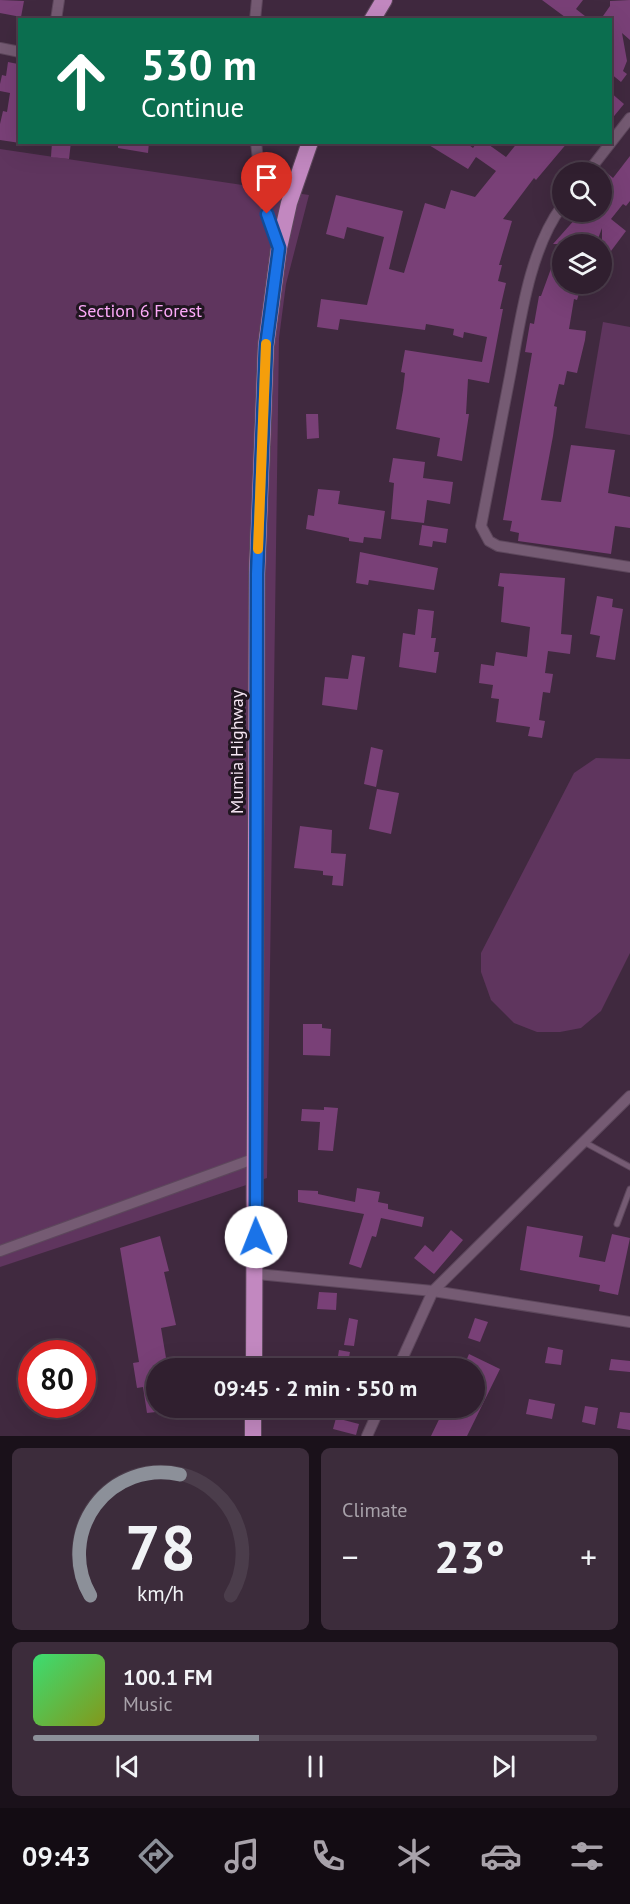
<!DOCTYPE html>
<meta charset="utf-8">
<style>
body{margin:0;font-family:"PT Sans",sans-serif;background:#3c2c3b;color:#f1f3f6;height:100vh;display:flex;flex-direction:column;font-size:22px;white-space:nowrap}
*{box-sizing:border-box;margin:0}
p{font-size:20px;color:#a8a2aa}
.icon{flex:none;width:33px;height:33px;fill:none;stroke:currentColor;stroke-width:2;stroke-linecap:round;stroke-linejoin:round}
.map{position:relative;height:1436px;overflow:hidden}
.details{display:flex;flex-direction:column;gap:12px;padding:12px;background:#1a111a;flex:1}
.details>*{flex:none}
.top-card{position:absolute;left:18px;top:18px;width:594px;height:126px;border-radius:0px;box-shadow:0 6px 24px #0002,0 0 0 2px #4b3d4b;background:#0b6e4f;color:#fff;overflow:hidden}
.buttons{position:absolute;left:552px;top:162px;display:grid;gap:12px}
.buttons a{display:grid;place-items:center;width:60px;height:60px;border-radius:50%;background:#301f2f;box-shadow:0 6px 24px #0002,0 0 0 2px #4b3d4b;font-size:30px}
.speed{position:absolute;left:18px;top:1340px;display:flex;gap:12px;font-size:30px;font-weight:700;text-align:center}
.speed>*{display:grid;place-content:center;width:78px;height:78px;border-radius:50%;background:#301f2f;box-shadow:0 6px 24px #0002,0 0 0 2px #4b3d4b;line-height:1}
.speed .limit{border:9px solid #d22;background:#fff;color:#111}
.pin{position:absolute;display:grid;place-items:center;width:51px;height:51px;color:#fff;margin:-62px -26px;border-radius:50% 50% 50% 0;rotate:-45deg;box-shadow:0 0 6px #0007}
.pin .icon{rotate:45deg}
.me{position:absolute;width:66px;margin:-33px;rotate:359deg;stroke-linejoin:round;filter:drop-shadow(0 0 4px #0008)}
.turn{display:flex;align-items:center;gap:21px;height:126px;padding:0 24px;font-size:27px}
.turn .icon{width:78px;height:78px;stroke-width:2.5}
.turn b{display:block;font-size:42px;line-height:51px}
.big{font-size:45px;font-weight:700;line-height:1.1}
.details .widget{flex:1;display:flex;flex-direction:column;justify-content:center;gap:9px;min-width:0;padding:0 21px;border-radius:9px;background:#3c2c3b}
.details .dial{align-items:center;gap:0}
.dial svg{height:156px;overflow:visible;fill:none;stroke:#4b3d4b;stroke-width:7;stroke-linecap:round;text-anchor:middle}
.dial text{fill:#f1f3f6;stroke:none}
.song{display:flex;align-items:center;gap:18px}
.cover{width:72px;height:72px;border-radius:9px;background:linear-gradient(135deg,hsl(140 70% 55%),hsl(70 70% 35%))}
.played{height:6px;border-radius:3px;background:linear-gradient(90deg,#8c9099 40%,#4b3d4b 40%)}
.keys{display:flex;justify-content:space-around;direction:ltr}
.heat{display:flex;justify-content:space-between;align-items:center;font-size:33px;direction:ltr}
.details .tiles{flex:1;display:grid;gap:12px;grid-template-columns:1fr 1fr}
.widget:last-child{grid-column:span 2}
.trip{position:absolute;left:146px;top:1358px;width:339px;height:60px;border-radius:30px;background:#301f2f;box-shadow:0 6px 24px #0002,0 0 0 2px #4b3d4b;font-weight:700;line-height:60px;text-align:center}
.tab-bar{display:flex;height:96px;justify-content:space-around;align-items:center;background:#130c13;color:#a8a2aa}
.tab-bar .icon{width:42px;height:42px}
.tab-bar .active{color:#8c9099}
.tab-bar b{font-size:27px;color:#f1f3f6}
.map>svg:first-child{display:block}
.green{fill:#5f355e}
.building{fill:#794077}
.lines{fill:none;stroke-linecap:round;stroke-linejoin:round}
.service-casing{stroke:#5d475c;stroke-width:7}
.minor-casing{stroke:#5d475c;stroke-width:12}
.trunk-casing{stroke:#5d475c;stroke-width:18}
.service{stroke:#755b73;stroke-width:5}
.minor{stroke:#755b73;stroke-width:10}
.trunk{stroke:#c288c0;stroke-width:16}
.route-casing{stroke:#114b97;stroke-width:15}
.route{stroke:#1a73e8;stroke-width:10}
.slow{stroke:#f59e0b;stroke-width:10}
.labels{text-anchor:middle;stroke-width:6;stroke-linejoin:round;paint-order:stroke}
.park-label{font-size:18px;fill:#fca9f8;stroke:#201620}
.street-label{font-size:18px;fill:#f6e7f4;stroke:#201620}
</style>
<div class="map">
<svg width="630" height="1436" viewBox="0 0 630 1436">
<rect width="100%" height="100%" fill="#40293f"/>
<g class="green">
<polygon points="0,149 309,195 286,284 279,338 267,1178 0,1267"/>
<polygon points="603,322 630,327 630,435 585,428"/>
<polygon points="596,758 630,759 630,953 601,1011 581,1028 560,1032 537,1032 514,1023 491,1000 481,972 481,953 574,773"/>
</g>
<g class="building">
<polygon points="0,0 24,1 21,17 0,13"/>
<polygon points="542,0 583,0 576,9 590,20 569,20"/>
<polygon points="630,0 630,40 622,33 627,61 623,71 627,74 621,82 610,73 610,20 603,16 610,6 610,1"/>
<polygon points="8,62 18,64 17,69 20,69 20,143 0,140 0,124 3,111 7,112 10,93 0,91 0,84 2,75 6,76"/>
<polygon points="610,92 624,104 610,121"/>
<polygon points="52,142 71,142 69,159 51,157"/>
<polygon points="118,142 149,142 148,153 118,148"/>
<polygon points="424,142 465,142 473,148 477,142 485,142 506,157 518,142 568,142 536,180 534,178 503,219 512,221 499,265 502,265 498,281 506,283 500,309 503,309 489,383 468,379 466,414 469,414 462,461 437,456 440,438 396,429 403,390 405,373 401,372 405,350 482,362 487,337 464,332 463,338 453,335 454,329 426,324 425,330 340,319 338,330 317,327 321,299 367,305 384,237 347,227 344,239 326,234 336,195 403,211 389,269 404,273 425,203 445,209 451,190 475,197 496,171 476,157 468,169"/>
<polygon points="630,156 630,201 626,206 623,204 611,219 626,231 602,263 602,228 596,244 562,244 562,284 581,287 577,300 574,299 569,329 586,331 585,340 577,373 567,371 564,385 559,384 554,406 557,407 553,436 541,500 561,502 571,445 615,450 608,493 630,497 630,528 615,526 611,554 518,541 519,533 510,531 512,521 503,520 532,353 525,352 530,323 534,324 539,296 541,296 560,244 553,244 577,217 580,220 587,212 602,212 602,177 606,172 613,178"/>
<polygon points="306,414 318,414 319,438 307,439"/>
<polygon points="393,458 425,462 423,478 453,482 450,504 427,500 424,523 391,519 394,483 389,482"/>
<polygon points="318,489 340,491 338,504 385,511 381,539 364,537 363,543 349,541 349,538 306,529 308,515 314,516"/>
<polygon points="422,525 448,529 446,543 433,541 432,547 419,545"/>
<polygon points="360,552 438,568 434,590 369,580 368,585 356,583"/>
<polygon points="500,573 565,578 561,634 572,635 570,654 548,651 545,673 553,674 550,693 543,692 539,720 545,721 542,738 528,736 530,727 496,722 499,699 491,698 493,685 479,683 481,664 494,666 496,652 527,657 530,627 501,622 504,587 498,586"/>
<polygon points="597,596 613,599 612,607 623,609 615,660 596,657 600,636 590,634"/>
<polygon points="418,609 434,611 431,638 436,638 434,652 439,652 436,673 399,667 403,633 415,635"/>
<polygon points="352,655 365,657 357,710 322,705 325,677 348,679"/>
<polygon points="371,747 383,750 376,787 364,784"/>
<polygon points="377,789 399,793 391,834 369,829"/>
<polygon points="300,826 332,830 331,853 346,854 343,886 332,885 333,876 323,875 323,871 294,868"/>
<polygon points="303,1024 322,1024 322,1028 331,1029 330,1056 303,1055"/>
<polygon points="324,1107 338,1108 333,1151 318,1150 320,1122 301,1121 302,1109 324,1110"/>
<polygon points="357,1188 380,1192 378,1202 388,1204 388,1209 424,1217 422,1227 381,1218 376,1237 372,1236 361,1268 349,1264 364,1214 298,1202 298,1190 318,1191 318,1194 355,1202"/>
<polygon points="527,1226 583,1236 579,1257 605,1262 612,1234 630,1238 618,1295 599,1291 600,1285 520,1270"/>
<polygon points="451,1230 463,1240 434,1274 414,1258 425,1245 433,1252"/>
<polygon points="160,1236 169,1271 164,1272 176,1325 161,1328 166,1358 176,1356 179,1368 156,1368 156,1412 147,1413 143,1387 137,1388 133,1363 139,1362 120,1248"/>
<polygon points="319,1292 337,1293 336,1310 317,1309"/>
<polygon points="349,1318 358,1320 354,1346 344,1345"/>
<polygon points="475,1318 488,1322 480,1342 468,1338"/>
<polygon points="548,1347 563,1350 561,1365 545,1363"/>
<polygon points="339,1350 350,1352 347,1368 336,1368"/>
<polygon points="469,1354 500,1369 467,1436 431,1436 445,1407 474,1407 474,1368 463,1368"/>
<polygon points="611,1359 630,1361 630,1372 609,1370"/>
<polygon points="529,1399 555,1404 552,1419 526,1414"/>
<polygon points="585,1406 598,1408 595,1425 582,1422"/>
<polygon points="620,1412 630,1413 630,1430 617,1428"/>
<polygon points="336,1418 359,1424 356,1435 333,1429"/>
</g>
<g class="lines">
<g class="service-casing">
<g id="service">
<polyline points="584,1142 630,1167"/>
<polyline points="617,1224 630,1189"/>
</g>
</g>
<g class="minor-casing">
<g id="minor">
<polyline points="56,20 59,0"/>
<polyline points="255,20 257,0"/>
<polyline points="0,48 20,52"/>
<polyline points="256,142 262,196 278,245"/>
<polyline points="588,172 630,118"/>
<path d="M562,206C529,250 520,323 510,376C500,426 491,476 481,526L489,541L498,546L630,567"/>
<polyline points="0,1251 256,1158"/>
<polyline points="257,1274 433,1291 630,1322"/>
<polyline points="398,1368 433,1291 630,1096"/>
<polyline points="367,1436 380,1407"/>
</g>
</g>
<g class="trunk-casing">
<g id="trunk">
<polyline points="372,20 384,0"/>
<polyline points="254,1368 257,574 266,346 279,248 289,203 310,142"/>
<polyline points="253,1436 253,1407"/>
</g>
</g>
<use href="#service" class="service"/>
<use href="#minor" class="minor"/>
<use href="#trunk" class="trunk"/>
</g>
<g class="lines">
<g class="route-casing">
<polyline id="route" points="256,1237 257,574 266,346 279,248 267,214"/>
</g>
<use href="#route" class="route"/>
<polyline class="slow" points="258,549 266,344"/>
</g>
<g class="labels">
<g class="park-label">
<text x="140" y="317">Section 6 Forest</text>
</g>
<g class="street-label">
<text transform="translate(237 752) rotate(-90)" y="6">Mumia Highway</text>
</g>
</g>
</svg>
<div class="buttons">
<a><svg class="icon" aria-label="search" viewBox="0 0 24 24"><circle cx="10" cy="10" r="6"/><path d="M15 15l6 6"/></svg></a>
<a><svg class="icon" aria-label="layers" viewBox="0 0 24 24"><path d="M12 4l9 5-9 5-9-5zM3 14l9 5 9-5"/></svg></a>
</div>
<div class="speed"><div class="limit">80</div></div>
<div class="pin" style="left:267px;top:214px;background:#d93025"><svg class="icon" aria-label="arrive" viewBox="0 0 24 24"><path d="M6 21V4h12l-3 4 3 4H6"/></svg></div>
<svg class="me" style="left:256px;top:1237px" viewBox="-20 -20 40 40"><circle r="19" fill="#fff"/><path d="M0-13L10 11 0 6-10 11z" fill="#1a73e8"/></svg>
<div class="trip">09:45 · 2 min · 550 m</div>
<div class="top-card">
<div class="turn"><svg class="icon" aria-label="ahead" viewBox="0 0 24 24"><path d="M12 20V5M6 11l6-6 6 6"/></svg><div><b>530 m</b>Continue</div></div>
</div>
</div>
<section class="details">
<div class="tiles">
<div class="widget dial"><svg viewBox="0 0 100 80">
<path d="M14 69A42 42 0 1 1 86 69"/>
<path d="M14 69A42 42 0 0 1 60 7" stroke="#8c9099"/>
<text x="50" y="56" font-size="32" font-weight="700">78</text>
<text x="50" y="72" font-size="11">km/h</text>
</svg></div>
<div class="widget"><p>Climate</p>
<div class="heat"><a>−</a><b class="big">23°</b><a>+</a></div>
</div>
<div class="widget">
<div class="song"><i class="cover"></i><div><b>100.1 FM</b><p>Music</p></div></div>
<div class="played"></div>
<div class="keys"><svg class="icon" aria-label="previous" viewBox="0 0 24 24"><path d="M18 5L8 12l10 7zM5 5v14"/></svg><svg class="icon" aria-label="pause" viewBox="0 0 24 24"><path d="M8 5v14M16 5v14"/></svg><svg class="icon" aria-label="next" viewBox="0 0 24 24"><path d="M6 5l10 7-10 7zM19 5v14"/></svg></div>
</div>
</div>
</section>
<nav class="tab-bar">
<b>09:43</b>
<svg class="icon active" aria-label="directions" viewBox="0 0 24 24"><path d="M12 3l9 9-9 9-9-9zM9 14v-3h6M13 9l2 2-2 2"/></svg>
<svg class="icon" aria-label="music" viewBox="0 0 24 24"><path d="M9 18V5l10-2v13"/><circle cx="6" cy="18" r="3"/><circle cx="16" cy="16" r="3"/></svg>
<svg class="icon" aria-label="phone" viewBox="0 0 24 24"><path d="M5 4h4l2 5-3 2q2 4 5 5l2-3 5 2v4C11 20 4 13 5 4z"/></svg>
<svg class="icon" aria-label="climate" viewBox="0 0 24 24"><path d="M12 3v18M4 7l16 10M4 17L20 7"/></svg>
<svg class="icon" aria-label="car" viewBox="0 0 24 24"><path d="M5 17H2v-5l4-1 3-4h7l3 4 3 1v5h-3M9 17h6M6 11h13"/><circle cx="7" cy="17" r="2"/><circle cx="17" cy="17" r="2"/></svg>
<svg class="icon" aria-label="filters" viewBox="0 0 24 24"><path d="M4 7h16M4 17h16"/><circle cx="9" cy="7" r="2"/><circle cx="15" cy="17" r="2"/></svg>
</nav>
